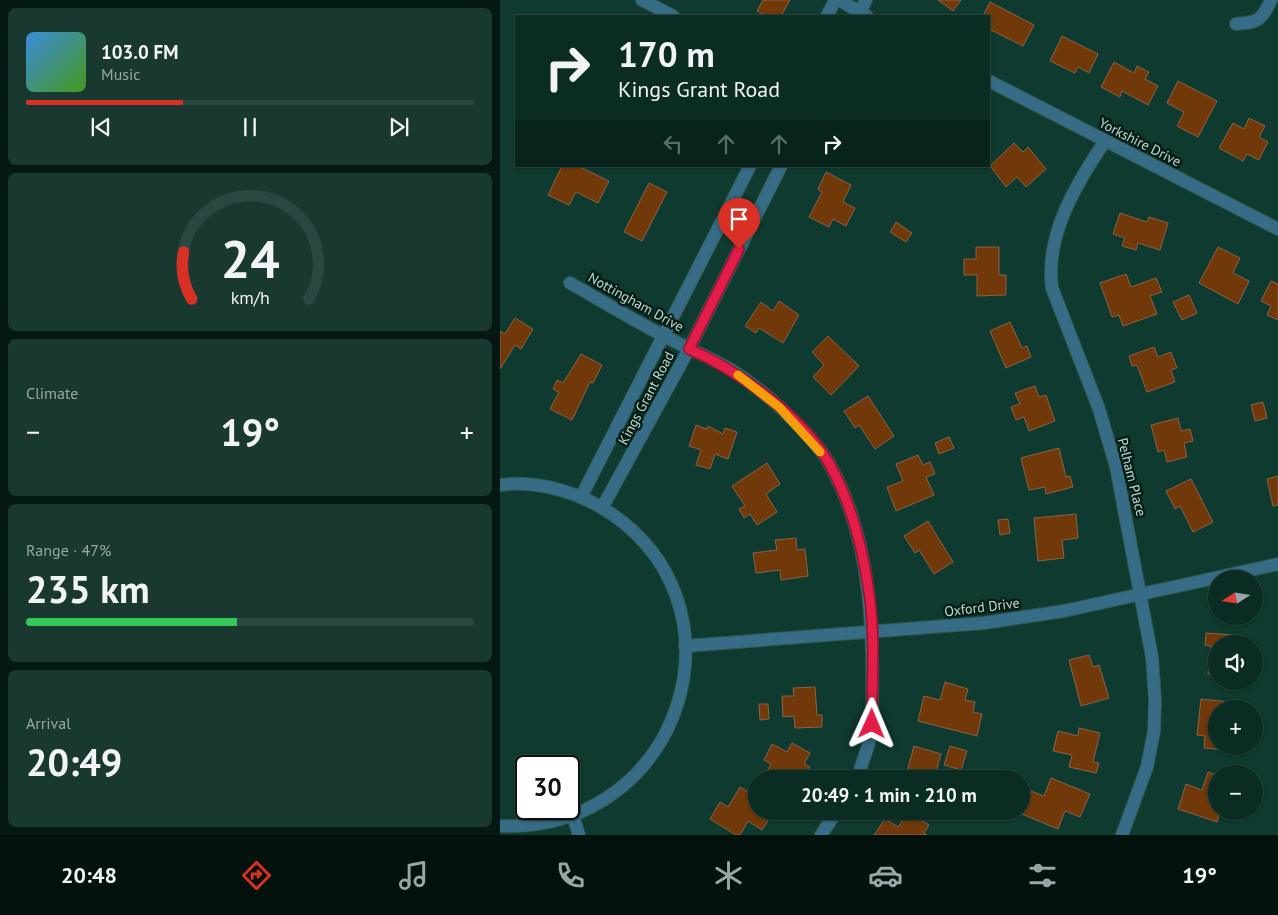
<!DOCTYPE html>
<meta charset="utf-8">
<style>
body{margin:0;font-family:"PT Sans",sans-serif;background:#183830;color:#f1f3f6;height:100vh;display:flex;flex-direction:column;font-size:19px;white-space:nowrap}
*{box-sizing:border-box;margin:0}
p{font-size:16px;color:#99a7a6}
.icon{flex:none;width:28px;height:28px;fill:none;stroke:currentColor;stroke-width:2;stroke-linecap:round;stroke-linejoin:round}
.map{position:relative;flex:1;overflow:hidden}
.sheet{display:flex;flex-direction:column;gap:8px;padding:8px;background:#061813;width:500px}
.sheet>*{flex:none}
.banner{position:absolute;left:15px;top:15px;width:475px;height:152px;border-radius:0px;box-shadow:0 1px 4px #0004,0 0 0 1px #2a4841;background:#0a2c23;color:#f1f3f6;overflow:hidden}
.needle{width:32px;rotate:258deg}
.fabs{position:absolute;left:708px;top:570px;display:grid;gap:10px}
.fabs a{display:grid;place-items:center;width:55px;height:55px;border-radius:50%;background:#0a2c23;box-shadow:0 1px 4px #0004,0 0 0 1px #2a4841;font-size:25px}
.speed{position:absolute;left:15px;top:755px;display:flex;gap:10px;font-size:25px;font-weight:700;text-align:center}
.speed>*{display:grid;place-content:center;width:65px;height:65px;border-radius:50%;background:#0a2c23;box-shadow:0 1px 4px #0004,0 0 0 1px #2a4841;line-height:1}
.speed .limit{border:2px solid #111;border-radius:8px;background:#fff;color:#111}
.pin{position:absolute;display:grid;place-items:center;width:42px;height:42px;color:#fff;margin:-51px -21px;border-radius:50% 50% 50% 0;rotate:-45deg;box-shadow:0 0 5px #0007}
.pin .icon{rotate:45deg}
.me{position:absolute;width:55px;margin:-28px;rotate:1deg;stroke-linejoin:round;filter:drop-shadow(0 0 4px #0008)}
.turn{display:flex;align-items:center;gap:18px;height:105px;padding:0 20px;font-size:22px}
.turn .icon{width:65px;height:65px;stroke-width:2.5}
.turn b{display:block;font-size:35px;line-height:42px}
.lanes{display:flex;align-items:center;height:48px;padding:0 20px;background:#0003;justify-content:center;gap:25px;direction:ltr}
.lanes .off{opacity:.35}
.big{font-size:38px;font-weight:700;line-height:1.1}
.sheet .card{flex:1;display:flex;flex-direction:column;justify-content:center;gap:8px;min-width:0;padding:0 18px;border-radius:8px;background:#183830}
.sheet .dial{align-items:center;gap:0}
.dial svg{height:130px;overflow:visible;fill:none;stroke:#2a4841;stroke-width:7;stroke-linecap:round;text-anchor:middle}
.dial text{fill:#f1f3f6;stroke:none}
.song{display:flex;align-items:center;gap:15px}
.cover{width:60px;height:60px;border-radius:8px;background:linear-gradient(135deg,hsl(210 70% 55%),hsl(100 70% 35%))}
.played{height:5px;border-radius:2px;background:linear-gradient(90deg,#d93025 35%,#2a4841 35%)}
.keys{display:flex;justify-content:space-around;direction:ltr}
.heat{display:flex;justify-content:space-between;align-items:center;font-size:28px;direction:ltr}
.charge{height:8px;border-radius:4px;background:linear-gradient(90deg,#34c759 47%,#2a4841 0)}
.trip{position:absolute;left:248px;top:770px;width:282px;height:50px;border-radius:25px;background:#0a2c23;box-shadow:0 1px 4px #0004,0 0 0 1px #2a4841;font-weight:700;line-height:50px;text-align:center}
.dock{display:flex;height:80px;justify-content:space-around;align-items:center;background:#04120e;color:#99a7a6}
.dock .icon{width:35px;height:35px}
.dock .active{color:#d93025}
.dock b{font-size:22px;color:#f1f3f6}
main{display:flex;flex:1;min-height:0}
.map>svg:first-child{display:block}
.building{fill:#713809;stroke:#8b6349}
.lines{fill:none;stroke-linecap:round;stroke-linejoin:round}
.minor-casing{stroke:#2e574c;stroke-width:14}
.minor{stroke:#376c87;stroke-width:12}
.route-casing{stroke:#92132f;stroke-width:12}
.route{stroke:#e11d48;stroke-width:9}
.slow{stroke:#f59e0b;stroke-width:9}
.labels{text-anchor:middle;stroke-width:5;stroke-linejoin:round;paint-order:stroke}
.street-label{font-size:14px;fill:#bfdbd1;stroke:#071e18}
</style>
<main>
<section class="sheet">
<div class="card">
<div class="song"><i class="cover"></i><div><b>103.0 FM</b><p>Music</p></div></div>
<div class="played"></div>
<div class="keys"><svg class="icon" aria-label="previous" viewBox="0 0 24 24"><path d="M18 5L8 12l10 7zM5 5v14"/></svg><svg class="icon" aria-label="pause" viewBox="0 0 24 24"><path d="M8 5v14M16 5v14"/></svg><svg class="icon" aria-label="next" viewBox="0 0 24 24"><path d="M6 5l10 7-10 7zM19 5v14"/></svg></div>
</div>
<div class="card dial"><svg viewBox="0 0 100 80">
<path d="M14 69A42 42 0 1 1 86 69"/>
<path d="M14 69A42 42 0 0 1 9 40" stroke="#d93025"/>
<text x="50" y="56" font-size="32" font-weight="700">24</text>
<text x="50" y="72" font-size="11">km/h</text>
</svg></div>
<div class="card"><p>Climate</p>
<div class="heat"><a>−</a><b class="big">19°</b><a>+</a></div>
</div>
<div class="card"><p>Range · 47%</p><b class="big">235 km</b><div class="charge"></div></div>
<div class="card"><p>Arrival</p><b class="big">20:49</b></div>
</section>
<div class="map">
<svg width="778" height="835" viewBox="0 0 778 835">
<rect width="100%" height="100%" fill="#0e3a2f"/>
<g class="building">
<polygon points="263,0 290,0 281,16 266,16 257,11"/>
<polygon points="438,0 461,0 453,11"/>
<polygon points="490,2 534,25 523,46 489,29 489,16 483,16"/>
<polygon points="562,36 598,54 589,73 578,67 575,73 550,61"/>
<polygon points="614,62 634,73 637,66 649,72 645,79 658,86 648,105 622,91 620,97 601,87"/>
<polygon points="678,81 717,101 698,137 677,126 684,112 667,103"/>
<polygon points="749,118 765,126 759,137 768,142 759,160 747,154 743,161 719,148 733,123 744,129"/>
<polygon points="514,143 523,152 528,147 546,169 526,187 517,177 506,187 490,166"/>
<polygon points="62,166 78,166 109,181 98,203 76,192 69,205 48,195"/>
<polygon points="326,172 351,185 343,202 355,208 346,226 333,219 329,227 309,217 322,192 318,189"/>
<polygon points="149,183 167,192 142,241 124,232"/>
<polygon points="620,213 647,222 649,217 668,223 660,250 638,243 636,250 622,246 625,238 613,234"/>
<polygon points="396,222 412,233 406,242 390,232"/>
<polygon points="476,247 499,247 499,275 506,275 506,295 477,296 477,275 464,275 464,259 476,259"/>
<polygon points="718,247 740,258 733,273 749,281 738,304 699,283"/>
<polygon points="626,274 631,287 656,278 662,292 650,296 657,314 623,326 619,315 612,317 600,283"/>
<polygon points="771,281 778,284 778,320 767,315 771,306 761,301"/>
<polygon points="689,295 697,313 682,320 673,302"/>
<polygon points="279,301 299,315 283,343 259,328 256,333 245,326 261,302 273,311"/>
<polygon points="15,318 33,329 21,349 15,345 0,369 0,331 5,334"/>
<polygon points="510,322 522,348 527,346 531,357 506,368 490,331"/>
<polygon points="328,336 359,366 331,395 313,377 324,365 312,352"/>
<polygon points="654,347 658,357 671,352 677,368 671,370 675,382 647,392 637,365 632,366 629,356"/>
<polygon points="81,354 102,365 93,383 90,382 72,420 50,409 59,392 53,389 57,380 63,383"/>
<polygon points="535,386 539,397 546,395 555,421 529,431 524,417 516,420 511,407 520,404 515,393"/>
<polygon points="368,396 394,436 375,449 359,425 355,428 344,411"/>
<polygon points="763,402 767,418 755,421 751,405"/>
<polygon points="678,418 681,431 690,429 693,441 684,443 687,457 667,462 664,450 658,452 651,425"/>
<polygon points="196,425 207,429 208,426 223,434 225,428 237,432 228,459 215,454 210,469 196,465 201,450 189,446"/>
<polygon points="449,437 454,448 439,454 435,443"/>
<polygon points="559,448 566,477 570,476 573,487 546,494 545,487 529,490 521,458"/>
<polygon points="418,455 423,465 430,462 435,474 426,477 434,495 396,511 387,487 403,481 396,464"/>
<polygon points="267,463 280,484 266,494 277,512 257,525 250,514 244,518 239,509 245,506 232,486"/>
<polygon points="778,476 778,505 773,506 767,479"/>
<polygon points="691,479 713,522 693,532 680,506 675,509 666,491"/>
<polygon points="576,514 578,538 562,540 564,558 538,561 534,518"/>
<polygon points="508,519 510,533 500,535 498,520"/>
<polygon points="428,521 453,562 434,574 419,550 415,553 404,536"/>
<polygon points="296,538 297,550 305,549 308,576 281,580 280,570 256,573 253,553 277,550 275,540"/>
<polygon points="706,633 734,635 733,644 716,644 716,674 708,674 711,646 705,645"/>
<polygon points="589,655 593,667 599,665 609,698 581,706 569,660"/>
<polygon points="445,682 468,689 465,700 475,702 473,712 482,714 477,736 418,721 424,696 440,700"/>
<polygon points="315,687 317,715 322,715 322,727 295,728 294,716 283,717 282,696 294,696 293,688"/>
<polygon points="701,699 730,702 729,709 716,709 716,746 726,746 725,750 704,748 705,736 697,735"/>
<polygon points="259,704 268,704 269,719 260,720"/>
<polygon points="579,728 600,733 593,762 599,763 596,773 569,767 572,755 553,751 558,731 578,736"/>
<polygon points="292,743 310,753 304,764 310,767 304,779 272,779 265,775 271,764 264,760 272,744 287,752"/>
<polygon points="414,746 441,754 434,779 412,779 413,774 407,772"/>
<polygon points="450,746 467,751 461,770 444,765"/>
<polygon points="708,772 716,775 716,811 720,811 717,822 678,809 686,784 702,790"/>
<polygon points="551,778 590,794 580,817 565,811 558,829 522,814 531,791 544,796"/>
<polygon points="240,787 256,797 256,811 274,811 262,830 248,821 240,835 236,835 210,819 220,802 228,807"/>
<polygon points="408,812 429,825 424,833 427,835 374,835 385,819 398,827"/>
</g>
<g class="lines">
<g class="minor-casing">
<g id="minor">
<polyline points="142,0 173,16"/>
<polyline points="339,0 367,16"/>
<polyline points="327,16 335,0"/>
<polyline points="358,16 366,0"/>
<path d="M736,24C759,22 761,21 771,0"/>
<polyline points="489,81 778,229"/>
<path d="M605,141C576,184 545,235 552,288L599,409L616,467L652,657L655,700L654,731L647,767L622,835"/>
<path d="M70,283C102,301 133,320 166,337C187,348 209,357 230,369C263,390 311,431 330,465C374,544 373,636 372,724L369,743L357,779"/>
<path d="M0,485C33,480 70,490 99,506C257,598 184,833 0,826"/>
<polyline points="81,497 250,166"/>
<polyline points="102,508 189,349 281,166"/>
<polyline points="185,646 484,623 564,611 778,564"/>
<polyline points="73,816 79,835"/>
<polyline points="321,835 337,811"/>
</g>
</g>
<use href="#minor" class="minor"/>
</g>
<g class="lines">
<g class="route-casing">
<path id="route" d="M239,249L189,349C238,370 304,418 330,465C353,506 364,554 370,599C375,640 372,682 372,724"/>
</g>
<use href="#route" class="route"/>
<polyline class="slow" points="238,375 279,407 320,452"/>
</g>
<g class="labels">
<g class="street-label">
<text transform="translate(640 142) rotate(27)" y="5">Yorkshire Drive</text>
<text transform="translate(136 302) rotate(29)" y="5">Nottingham Drive</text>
<text transform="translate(146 398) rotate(-62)" y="5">Kings Grant Road</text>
<text transform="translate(632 477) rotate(76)" y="5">Pelham Place</text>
<text transform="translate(482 607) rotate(-7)" y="5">Oxford Drive</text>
</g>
</g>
</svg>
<div class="fabs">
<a><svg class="needle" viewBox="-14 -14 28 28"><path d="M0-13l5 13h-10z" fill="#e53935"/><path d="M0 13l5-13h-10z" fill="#99a7a6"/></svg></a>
<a><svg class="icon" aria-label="sound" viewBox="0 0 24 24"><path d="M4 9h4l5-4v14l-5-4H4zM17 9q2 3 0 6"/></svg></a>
<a>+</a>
<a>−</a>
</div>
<div class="speed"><div class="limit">30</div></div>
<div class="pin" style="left:239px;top:249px;background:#d93025"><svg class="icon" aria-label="arrive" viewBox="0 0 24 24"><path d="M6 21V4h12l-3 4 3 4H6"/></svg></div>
<svg class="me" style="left:372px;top:724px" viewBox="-20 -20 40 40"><path d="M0-17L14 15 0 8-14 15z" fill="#e11d48" stroke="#fff" stroke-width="4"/></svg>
<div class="trip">20:49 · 1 min · 210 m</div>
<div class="banner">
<div class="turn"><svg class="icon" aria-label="right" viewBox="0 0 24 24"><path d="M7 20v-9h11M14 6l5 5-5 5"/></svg><div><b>170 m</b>Kings Grant Road</div></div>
<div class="lanes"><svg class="icon off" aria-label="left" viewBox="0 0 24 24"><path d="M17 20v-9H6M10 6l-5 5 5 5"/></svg><svg class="icon off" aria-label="ahead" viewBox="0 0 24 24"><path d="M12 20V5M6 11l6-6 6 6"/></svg><svg class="icon off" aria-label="ahead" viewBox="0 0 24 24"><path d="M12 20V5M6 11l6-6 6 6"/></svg><svg class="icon" aria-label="right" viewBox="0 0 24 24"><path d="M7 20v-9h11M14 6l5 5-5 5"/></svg></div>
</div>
</div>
</main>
<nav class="dock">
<b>20:48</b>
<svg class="icon active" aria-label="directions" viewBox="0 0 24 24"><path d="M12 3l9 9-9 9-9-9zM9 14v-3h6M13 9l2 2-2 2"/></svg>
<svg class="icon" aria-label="music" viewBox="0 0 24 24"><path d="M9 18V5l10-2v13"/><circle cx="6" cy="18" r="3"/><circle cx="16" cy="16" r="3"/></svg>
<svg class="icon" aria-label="phone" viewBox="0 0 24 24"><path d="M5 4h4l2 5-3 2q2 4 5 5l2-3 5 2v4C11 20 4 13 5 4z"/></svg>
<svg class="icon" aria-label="climate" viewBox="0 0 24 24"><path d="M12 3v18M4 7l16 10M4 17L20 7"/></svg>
<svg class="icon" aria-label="car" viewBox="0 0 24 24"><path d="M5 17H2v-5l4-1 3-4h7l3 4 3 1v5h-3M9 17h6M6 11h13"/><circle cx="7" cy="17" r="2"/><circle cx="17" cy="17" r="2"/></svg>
<svg class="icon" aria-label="filters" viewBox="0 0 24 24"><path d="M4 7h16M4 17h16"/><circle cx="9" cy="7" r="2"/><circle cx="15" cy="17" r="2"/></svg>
<b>19°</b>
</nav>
